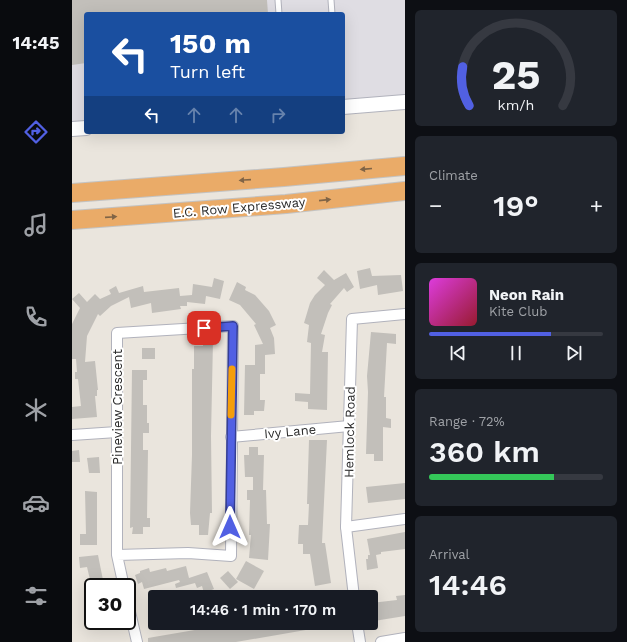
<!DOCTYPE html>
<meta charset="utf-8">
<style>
body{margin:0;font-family:"Work Sans",sans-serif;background:#20242c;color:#f1f3f6;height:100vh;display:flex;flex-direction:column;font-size:15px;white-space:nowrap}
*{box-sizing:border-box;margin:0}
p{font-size:13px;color:#9ea1a6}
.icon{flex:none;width:22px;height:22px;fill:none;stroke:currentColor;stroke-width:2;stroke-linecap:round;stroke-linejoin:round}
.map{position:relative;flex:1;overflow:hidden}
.sheet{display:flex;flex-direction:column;gap:10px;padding:10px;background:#0d0f14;width:222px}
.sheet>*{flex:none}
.guide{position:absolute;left:12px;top:12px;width:261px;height:122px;border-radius:4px;box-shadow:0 4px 16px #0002;background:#1a4fa0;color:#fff;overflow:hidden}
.speed{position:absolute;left:12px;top:578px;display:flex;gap:8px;font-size:20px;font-weight:700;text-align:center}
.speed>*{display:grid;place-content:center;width:52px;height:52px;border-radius:50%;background:#171b24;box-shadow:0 4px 16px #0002;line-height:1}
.speed .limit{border:2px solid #111;border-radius:6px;background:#fff;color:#111}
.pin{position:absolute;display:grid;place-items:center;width:34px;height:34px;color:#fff;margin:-17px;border-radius:8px;box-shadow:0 2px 6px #0006}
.me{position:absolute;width:44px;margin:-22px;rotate:0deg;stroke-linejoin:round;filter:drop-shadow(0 0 3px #0008)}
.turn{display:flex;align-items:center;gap:14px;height:84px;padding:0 20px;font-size:18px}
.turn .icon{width:52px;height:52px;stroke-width:2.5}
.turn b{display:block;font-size:28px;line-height:34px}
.lanes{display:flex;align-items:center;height:38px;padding:0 20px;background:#0003;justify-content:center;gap:20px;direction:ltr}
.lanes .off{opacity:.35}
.big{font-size:30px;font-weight:600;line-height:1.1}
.sheet .widget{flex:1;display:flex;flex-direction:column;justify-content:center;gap:6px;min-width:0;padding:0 14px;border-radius:6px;background:#20242c}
.sheet .dial{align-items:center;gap:0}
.dial svg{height:104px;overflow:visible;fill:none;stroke:#363941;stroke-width:7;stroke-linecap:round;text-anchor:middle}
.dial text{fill:#f1f3f6;stroke:none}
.song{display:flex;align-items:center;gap:12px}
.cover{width:48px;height:48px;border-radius:6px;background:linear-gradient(135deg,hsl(300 70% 55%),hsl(350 70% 35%))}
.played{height:4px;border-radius:2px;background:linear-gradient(90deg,#5160e3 70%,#363941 70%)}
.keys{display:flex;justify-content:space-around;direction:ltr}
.heat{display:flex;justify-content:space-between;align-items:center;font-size:22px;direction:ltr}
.charge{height:6px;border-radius:3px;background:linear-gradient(90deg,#34c759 72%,#363941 0)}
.trip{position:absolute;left:76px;top:590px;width:230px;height:40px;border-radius:4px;background:#171b24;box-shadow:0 4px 16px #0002;font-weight:600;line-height:40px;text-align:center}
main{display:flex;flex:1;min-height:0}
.tab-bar{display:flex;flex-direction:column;width:72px;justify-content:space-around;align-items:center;background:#090b0e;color:#9ea1a6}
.tab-bar .icon{width:28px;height:28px}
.tab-bar .selected{color:#5160e3}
.tab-bar b{font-size:18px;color:#f1f3f6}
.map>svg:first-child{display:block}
.industrial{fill:#dfdde3}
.building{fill:#c2bfba}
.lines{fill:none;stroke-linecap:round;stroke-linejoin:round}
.lane-casing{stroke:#b1b2bc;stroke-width:7}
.street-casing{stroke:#b1b2bc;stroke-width:12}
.secondary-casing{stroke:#b1b2bc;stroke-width:16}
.highway-casing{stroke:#c3c3c3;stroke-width:20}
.lane{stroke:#fff;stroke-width:5}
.street{stroke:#fff;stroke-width:10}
.secondary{stroke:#fff;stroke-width:14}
.highway{stroke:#eaab68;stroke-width:18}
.oneway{fill:#806446}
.route-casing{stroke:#353e94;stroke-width:10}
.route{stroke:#5160e3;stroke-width:7}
.slow{stroke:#f59e0b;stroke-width:7}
.labels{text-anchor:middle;stroke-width:4;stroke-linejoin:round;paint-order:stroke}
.street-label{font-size:13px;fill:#2a2a2a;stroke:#fff}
</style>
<main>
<nav class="tab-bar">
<b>14:45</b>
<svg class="icon selected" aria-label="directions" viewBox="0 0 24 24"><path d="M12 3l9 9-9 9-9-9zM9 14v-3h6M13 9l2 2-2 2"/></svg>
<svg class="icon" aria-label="music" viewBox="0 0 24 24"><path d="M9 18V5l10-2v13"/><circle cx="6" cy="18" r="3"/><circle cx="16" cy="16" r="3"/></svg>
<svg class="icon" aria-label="phone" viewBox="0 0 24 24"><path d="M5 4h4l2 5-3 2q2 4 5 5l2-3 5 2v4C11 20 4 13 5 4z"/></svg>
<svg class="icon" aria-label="climate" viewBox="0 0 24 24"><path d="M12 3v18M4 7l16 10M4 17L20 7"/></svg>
<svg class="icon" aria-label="car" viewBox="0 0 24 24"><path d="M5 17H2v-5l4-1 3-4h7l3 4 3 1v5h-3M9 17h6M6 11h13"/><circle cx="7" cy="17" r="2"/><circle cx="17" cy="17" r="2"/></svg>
<svg class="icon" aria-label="filters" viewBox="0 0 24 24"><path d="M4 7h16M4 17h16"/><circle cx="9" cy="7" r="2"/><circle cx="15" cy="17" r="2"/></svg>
</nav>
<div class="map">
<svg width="333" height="642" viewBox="0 0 333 642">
<rect width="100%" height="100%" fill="#eae5dd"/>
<polygon class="industrial" points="0,0 333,0 333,96 271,101 271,14 14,14 14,123 0,124"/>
<g class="building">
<polygon points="0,0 195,0 196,14 14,14 14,63 0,65"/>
<polygon points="298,268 300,276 329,275 331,291 306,295 305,285 288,289 285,271"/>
<polygon points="252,270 262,280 274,273 282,287 275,292 272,288 258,304 260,305 256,313 249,334 253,335 250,352 256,352 255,410 236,409 236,402 223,401 223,393 238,394 239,343 235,342 237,325 232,323 238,303 243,295 253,285 245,278"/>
<polygon points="142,278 152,281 148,299 134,296 133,304 115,302 115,306 108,306 109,309 80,313 79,303 59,308 57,297 39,306 28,316 26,314 15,336 13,362 23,361 26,390 25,390 25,396 23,396 25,417 0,419 0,407 9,406 6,379 3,379 3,372 5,372 4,359 0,359 0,324 8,308 0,299 7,293 15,302 23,294 28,299 39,294 37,290 44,286 47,293 71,286 72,292 107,288 108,296 120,295 121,284 140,287"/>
<polygon points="165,282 174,287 173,290 183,295 197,311 204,325 198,328 202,338 203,354 193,355 193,374 188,374 188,400 193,400 192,411 182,411 182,415 172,415 173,365 183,365 183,345 191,344 182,325 184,324 168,305 157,300"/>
<polygon points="299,332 324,334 324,344 315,343 312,397 314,397 314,418 319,419 319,428 311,427 311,461 302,461 302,454 294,454 296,392 295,376"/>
<polygon points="131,340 141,340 139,436 140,513 138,513 136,535 127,535 127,525 119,525 118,513 120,455 120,369 122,369 122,346 131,346"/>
<rect x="70" y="348" width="13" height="11"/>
<polygon points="60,370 75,370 75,380 71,380 71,405 75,405 75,423 77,423 77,433 71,433 71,450 76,450 75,518 78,518 78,527 71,527 71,534 60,534 61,527 58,528"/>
<polygon points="237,440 255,440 250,543 253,543 259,583 243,586 238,554 231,554 231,544 226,544 227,525 236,525 237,504 235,504"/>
<polygon points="177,447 186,447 186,455 192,455 191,490 194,490 195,524 198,524 196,560 177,558 179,535 177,535 178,500 175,500 175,490 181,490 181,477 173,477 172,455 177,455"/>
<polygon points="7,450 8,462 0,462 0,451"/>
<polygon points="27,457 28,473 17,473 15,458"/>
<polygon points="333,483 333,499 296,503 294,487"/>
<polygon points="13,491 25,492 25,545 8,545 8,534 14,534"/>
<polygon points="333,532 333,549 309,552 309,554 304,555 306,568 295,570 294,559 296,559 296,555 298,555 295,539"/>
<polygon points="26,555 32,585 20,588 15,567 8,568 7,557"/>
<polygon points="174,561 192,571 182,589 164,579"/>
<polygon points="114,566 117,578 135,572 142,589 132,593 130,586 125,588 123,583 104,588 103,584 108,582 107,580 72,589 70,582 66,584 63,575 68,573 68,571 77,568 78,572 94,568 95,571"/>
<polygon points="156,571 166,582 158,589 148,578"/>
<polygon points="333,595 333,616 302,621 299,603 325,600 324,596"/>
<polygon points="150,623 155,623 156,625 169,623 251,623 251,627 164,642 76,642 76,638 146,626 145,624"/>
</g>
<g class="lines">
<g class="lane-casing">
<g id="lane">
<polyline points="206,0 207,14"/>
<polyline points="259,0 260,14"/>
</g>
</g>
<g class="street-casing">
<g id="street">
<polyline points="0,435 45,432"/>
<polyline points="159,437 277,426"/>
<polyline points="274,527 333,519"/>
<polyline points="45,555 116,553 159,556 161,326 45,333 45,555 52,587"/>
<polyline points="282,597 274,527 280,319 333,314"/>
<polyline points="55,599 65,642"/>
<polyline points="285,623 288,642"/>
<polyline points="309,642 333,638"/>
</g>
</g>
<g class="secondary-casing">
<g id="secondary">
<polyline points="271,107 333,102"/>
<polyline points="0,129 14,128"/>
</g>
</g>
<g class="highway-casing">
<g id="highway">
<polyline points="0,193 212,177 333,166"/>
<polyline points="0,220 214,204 333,191"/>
</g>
</g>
<use href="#lane" class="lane"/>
<use href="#street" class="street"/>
<use href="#secondary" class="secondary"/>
<use href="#highway" class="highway"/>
</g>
<defs><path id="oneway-solid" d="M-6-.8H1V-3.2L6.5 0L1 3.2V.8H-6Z"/></defs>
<g class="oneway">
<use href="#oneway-solid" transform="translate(294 169) rotate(175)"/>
<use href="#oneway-solid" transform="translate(173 180) rotate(176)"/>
<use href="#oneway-solid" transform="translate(253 200) rotate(-6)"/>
<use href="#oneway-solid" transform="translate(39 217) rotate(-4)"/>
</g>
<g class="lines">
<g class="route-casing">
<polyline id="route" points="132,328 161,326 158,527"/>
</g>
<use href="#route" class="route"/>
<polyline class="slow" points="159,415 160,369"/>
</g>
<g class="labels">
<g class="street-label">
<text transform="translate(167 207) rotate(-5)" y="5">E.C. Row Expressway</text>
<text transform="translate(45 407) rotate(-90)" y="5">Pineview Crescent</text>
<text transform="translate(218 431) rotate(-5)" y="5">Ivy Lane</text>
<text transform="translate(277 432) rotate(-89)" y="5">Hemlock Road</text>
</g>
</g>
</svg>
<div class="speed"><div class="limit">30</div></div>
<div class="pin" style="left:132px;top:328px;background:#d93025"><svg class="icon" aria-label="arrive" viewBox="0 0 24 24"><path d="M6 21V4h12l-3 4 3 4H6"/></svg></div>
<svg class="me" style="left:158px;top:527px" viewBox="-20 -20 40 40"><path d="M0-17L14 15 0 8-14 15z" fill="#5160e3" stroke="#fff" stroke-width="4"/></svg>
<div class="trip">14:46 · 1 min · 170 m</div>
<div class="guide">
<div class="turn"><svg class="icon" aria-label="left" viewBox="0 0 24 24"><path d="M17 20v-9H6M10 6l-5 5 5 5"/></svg><div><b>150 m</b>Turn left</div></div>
<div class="lanes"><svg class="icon" aria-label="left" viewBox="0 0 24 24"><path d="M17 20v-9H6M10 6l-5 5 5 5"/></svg><svg class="icon off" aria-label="ahead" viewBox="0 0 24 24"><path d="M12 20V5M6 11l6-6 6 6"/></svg><svg class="icon off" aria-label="ahead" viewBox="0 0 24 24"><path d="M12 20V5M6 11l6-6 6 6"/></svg><svg class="icon off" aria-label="right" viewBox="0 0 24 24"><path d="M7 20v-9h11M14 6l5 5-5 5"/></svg></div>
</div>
</div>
<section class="sheet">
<div class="widget dial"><svg viewBox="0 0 100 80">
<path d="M14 69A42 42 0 1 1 86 69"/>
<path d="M14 69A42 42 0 0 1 9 39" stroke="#5160e3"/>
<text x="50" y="56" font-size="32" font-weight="700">25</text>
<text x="50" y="72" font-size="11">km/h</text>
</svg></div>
<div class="widget"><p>Climate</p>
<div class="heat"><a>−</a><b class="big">19°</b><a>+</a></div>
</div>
<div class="widget">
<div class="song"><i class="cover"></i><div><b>Neon Rain</b><p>Kite Club</p></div></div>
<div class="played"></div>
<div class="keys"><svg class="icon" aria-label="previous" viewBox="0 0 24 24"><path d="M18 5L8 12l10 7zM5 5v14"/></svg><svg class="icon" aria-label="pause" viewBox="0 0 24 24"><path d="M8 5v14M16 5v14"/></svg><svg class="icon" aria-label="next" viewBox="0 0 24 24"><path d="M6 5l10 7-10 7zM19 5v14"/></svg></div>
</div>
<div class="widget"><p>Range · 72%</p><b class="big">360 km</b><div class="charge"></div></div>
<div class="widget"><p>Arrival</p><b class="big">14:46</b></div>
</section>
</main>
